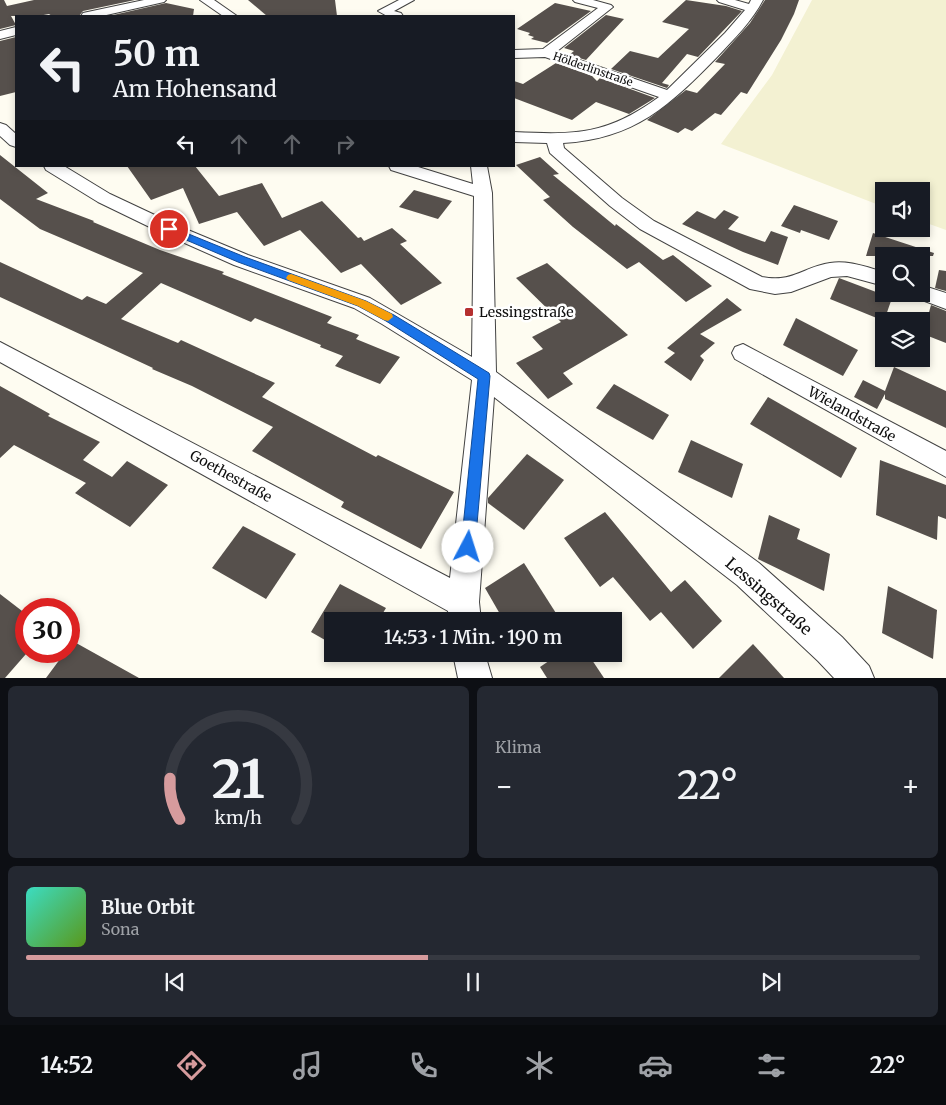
<!DOCTYPE html>
<html lang="de">
<meta charset="utf-8">
<style>
body{margin:0;font-family:Merriweather,serif;background:#242831;color:#f1f3f6;height:100vh;display:flex;flex-direction:column;font-size:19px;white-space:nowrap}
*{box-sizing:border-box;margin:0}
p{font-size:16px;color:#9ea1a6}
.icon{flex:none;width:28px;height:28px;fill:none;stroke:currentColor;stroke-width:2;stroke-linecap:round;stroke-linejoin:round}
.map{position:relative;height:678px;overflow:hidden}
.side{display:flex;flex-direction:column;gap:8px;padding:8px;background:#0d0f14;flex:1}
.side>*{flex:none}
.banner{position:absolute;left:15px;top:15px;width:500px;height:152px;border-radius:0px;box-shadow:0 2px 8px #0003;background:#171b24;color:#f1f3f6;overflow:hidden}
.fabs{position:absolute;left:875px;top:182px;display:grid;gap:10px}
.fabs a{display:grid;place-items:center;width:55px;height:55px;border-radius:0px;background:#171b24;box-shadow:0 2px 8px #0003;font-size:25px}
.speed{position:absolute;left:15px;top:598px;display:flex;gap:10px;font-size:25px;font-weight:700;text-align:center}
.speed>*{display:grid;place-content:center;width:65px;height:65px;border-radius:50%;background:#171b24;box-shadow:0 2px 8px #0003;line-height:1}
.speed .limit{border:8px solid #d22;background:#fff;color:#111}
.pin{position:absolute;display:grid;place-items:center;width:42px;height:42px;color:#fff;margin:-21px;border:2px solid #fff;border-radius:50%;box-shadow:0 1px 5px #0007}
.me{position:absolute;width:55px;margin:-28px;rotate:5deg;stroke-linejoin:round;filter:drop-shadow(0 0 4px #0008)}
.turn{display:flex;align-items:center;gap:18px;height:105px;padding:0 15px;font-size:22px}
.turn .icon{width:65px;height:65px;stroke-width:2.5}
.turn b{display:block;font-size:35px;line-height:42px}
.lanes{display:flex;align-items:center;height:48px;padding:0 15px;background:#0003;justify-content:center;gap:25px;direction:ltr}
.lanes .off{opacity:.35}
.big{font-size:38px;font-weight:600;line-height:1.1}
.side .widget{flex:1;display:flex;flex-direction:column;justify-content:center;gap:8px;min-width:0;padding:0 18px;border-radius:8px;background:#242831}
.side .dial{align-items:center;gap:0}
.dial svg{height:130px;overflow:visible;fill:none;stroke:#363941;stroke-width:7;stroke-linecap:round;text-anchor:middle}
.dial text{fill:#f1f3f6;stroke:none}
.song{display:flex;align-items:center;gap:15px}
.cover{width:60px;height:60px;border-radius:8px;background:linear-gradient(135deg,hsl(170 70% 55%),hsl(90 70% 35%))}
.played{height:5px;border-radius:2px;background:linear-gradient(90deg,#d69b9d 45%,#363941 45%)}
.keys{display:flex;justify-content:space-around;direction:ltr}
.heat{display:flex;justify-content:space-between;align-items:center;font-size:28px;direction:ltr}
.side .tiles{flex:1;display:grid;gap:8px;grid-template-columns:1fr 1fr}
.widget:last-child{grid-column:span 2}
.trip{position:absolute;left:324px;top:612px;width:298px;height:50px;border-radius:0px;background:#171b24;box-shadow:0 2px 8px #0003;font-weight:600;line-height:50px;text-align:center}
.dock{display:flex;height:80px;justify-content:space-around;align-items:center;background:#090b0e;color:#9ea1a6}
.dock .icon{width:35px;height:35px}
.dock .active{color:#d69b9d}
.dock b{font-size:22px;color:#f1f3f6}
.map>svg:first-child{display:block}
.farmland{fill:#f3f1d2}
.building{fill:#56504c}
.lines{fill:none;stroke-linecap:round;stroke-linejoin:round}
.minor-casing{stroke:#424242;stroke-width:2}
.minor{fill:#fff;fill-rule:evenodd}
.route{fill:#1a73e8;stroke:#114b97}
.slow{fill:#f59e0b}
.poi-dot{fill:#b53030;stroke:#fff;stroke-width:2}
.labels{text-anchor:middle;stroke-width:5;stroke-linejoin:round;paint-order:stroke}
.far-street-label{font-size:11px;fill:#0f0f0f;stroke:#fff}
.poi-label{font-size:14px;fill:#0f0f0f;stroke:#fff;text-anchor:start}
.street-label{font-size:14px;fill:#0f0f0f;stroke:#fff}
.near-street-label{font-size:16px;fill:#0f0f0f;stroke:#fff}
</style>
<div class="map">
<svg width="946" height="678" viewBox="0 0 946 678">
<rect width="100%" height="100%" fill="#fefcf1"/>
<polygon class="farmland" points="812,0 946,0 946,230 921,221 921,191 884,191 884,207 721,144 772,75"/>
<g class="building">
<polygon points="0,0 4,0 7,6 34,0 135,0 83,11 79,16 52,16 49,14 38,16 11,16 16,25 0,29"/>
<polygon points="248,0 335,0 337,16 267,16"/>
<polygon points="686,0 726,6 742,11 698,57 687,54 662,83 669,85 667,88 611,69 630,51 658,58 689,29 662,22"/>
<polygon points="765,0 799,0 794,14 781,40 747,94 741,92 721,115 715,113 692,131 685,128 678,133 647,120 686,90 697,93 725,64 715,62 750,23"/>
<polygon points="166,3 194,9 193,16 109,16"/>
<polygon points="555,3 591,11 547,43 531,39 534,37 528,35 530,33 517,29"/>
<polygon points="606,15 624,19 586,60 569,55 574,51 564,48"/>
<polygon points="16,37 16,92 0,96 0,41"/>
<polygon points="556,63 592,76 597,81 600,78 655,98 629,114 596,102 572,120 514,98 514,81 523,84"/>
<polygon points="0,155 48,193 36,199 94,221 93,222 160,250 224,272 222,274 332,317 327,323 359,335 356,339 400,357 380,384 335,366 343,356 320,347 321,345 255,318 251,322 161,283 121,319 178,343 181,340 275,383 262,397 376,457 378,455 454,492 421,549 341,507 344,502 252,451 273,427 192,386 152,369 153,368 0,297 0,262 82,300 87,296 106,304 143,273 40,229 0,199"/>
<polygon points="540,157 559,174 553,175 615,226 616,224 663,260 673,255 712,286 686,302 639,262 627,269 573,227 543,200 550,197 516,165"/>
<polygon points="127,166 195,166 219,196 262,183 282,218 322,201 358,238 361,237 364,241 392,228 407,241 400,244 442,283 401,305 361,264 341,273 300,230 264,246 237,212 199,224 183,188 151,200"/>
<polygon points="414,190 452,201 438,219 399,207"/>
<polygon points="794,205 838,221 829,240 801,230 800,233 781,226"/>
<polygon points="724,210 739,217 728,229 765,242 771,231 788,237 778,265 743,252 682,224 697,211 715,219"/>
<polygon points="873,233 934,253 933,256 866,256"/>
<polygon points="547,263 628,335 563,373 573,384 548,399 516,363 543,349 532,337 561,322 516,278"/>
<polygon points="939,270 946,271 946,291 935,288"/>
<polygon points="839,278 892,298 884,321 830,299"/>
<polygon points="727,298 742,310 700,334 715,343 700,356 704,360 691,381 664,362 675,353 667,348"/>
<polygon points="931,305 946,311 946,343 923,334"/>
<polygon points="796,318 858,350 843,376 783,345"/>
<polygon points="894,367 946,391 946,428 885,399 885,394 877,409 854,397 863,380 885,391"/>
<polygon points="614,384 669,415 653,440 596,408"/>
<polygon points="0,386 50,414 48,416 100,442 83,460 112,477 127,461 168,485 130,527 75,493 86,483 14,445 0,458"/>
<polygon points="768,397 857,448 841,478 750,424"/>
<polygon points="691,440 743,464 732,498 678,472"/>
<polygon points="527,454 564,480 524,530 488,503 488,498"/>
<polygon points="880,460 946,485 946,519 938,516 937,540 876,515"/>
<polygon points="605,512 671,592 685,580 722,621 693,649 661,612 650,621 613,577 600,587 564,538"/>
<polygon points="769,515 800,529 797,539 830,554 824,591 758,559"/>
<polygon points="243,526 296,554 266,599 212,568"/>
<polygon points="524,563 561,621 504,621 485,588"/>
<polygon points="340,584 386,608 378,621 332,621 332,644 311,632"/>
<polygon points="888,586 937,610 933,659 882,633"/>
<polygon points="0,594 26,614 26,654 5,678 0,678"/>
<polygon points="69,639 139,678 46,678 66,651 69,651"/>
<polygon points="753,644 784,678 719,678"/>
<polygon points="559,654 588,654 604,678 547,678 540,667"/>
</g>
<g class="lines">
<g class="minor-casing">
<g id="minor">
<polygon points="144,0 166,0 164,2 102,16 81,16 83,13"/>
<polygon points="200,0 214,0 237,16 223,16"/>
<polygon points="399,0 414,0 394,11 401,13 403,16 387,16 378,11"/>
<path d="M573,0H593L611,5L613,7L556,52L667,90L725,33L745,10L719,2L717,0H735L749,4L751,0H763C752,21 735,38 718,56C670,105 635,139 563,143L564,148L622,198L654,221L762,277C793,283 803,267 830,263C848,260 866,267 884,272V286L847,276L831,277L791,292L775,294L750,289L640,229L610,206L550,153L547,143L514,142V132C576,135 607,135 659,97L545,57L514,58V50L543,49L598,8L575,2Z"/>
<polygon points="16,27 16,35 0,39 0,31"/>
<polygon points="0,123 6,125 16,134 16,147 10,145 0,136"/>
<polygon points="44,166 64,166 110,194 176,225 248,255 370,298 472,357 474,196 391,170 389,166 415,166 473,184 471,166 487,166 492,193 496,372 759,563 842,637 869,666 874,678 834,678 818,661 737,585 494,397 479,602 481,621 449,621 448,611 0,362 0,342 450,578 472,380 382,324 354,308 234,265 162,233 98,202 46,170"/>
<polygon points="921,285 946,293 946,309 914,297 912,294 921,294"/>
<polygon points="743,344 946,451 946,477 735,359 732,353 735,347"/>
<polygon points="453,654 485,654 492,678 458,678"/>
</g>
</g>
<use href="#minor" class="minor"/>
</g>
<polygon class="route" points="169,226 245,257 366,301 394,315 489,373 490,376 475,547 473,552 468,554 463,552 461,547 478,379 386,321 358,306 238,262 165,231 165,227"/>
<polygon class="slow" points="291,274 366,301 392,314 393,317 388,321 384,320 358,306 288,280 286,278 288,275"/>
<rect class="poi-dot" x="464" y="307" width="10" height="10" rx="2.5"/>
<g class="labels">
<g class="far-street-label">
<text transform="translate(593 69) rotate(19)" y="4">Hölderlinstraße</text>
</g>
<g class="poi-label">
<text x="479" y="317">Lessingstraße</text>
</g>
<g class="street-label">
<text transform="translate(852 414) rotate(29)" y="5">Wielandstraße</text>
<text transform="translate(231 476) rotate(29)" y="5">Goethestraße</text>
</g>
<g class="near-street-label">
<text transform="translate(769 596) rotate(41)" y="6">Lessingstraße</text>
</g>
</g>
</svg>
<div class="fabs">
<a><svg class="icon" aria-label="sound" viewBox="0 0 24 24"><path d="M4 9h4l5-4v14l-5-4H4zM17 9q2 3 0 6"/></svg></a>
<a><svg class="icon" aria-label="search" viewBox="0 0 24 24"><circle cx="10" cy="10" r="6"/><path d="M15 15l6 6"/></svg></a>
<a><svg class="icon" aria-label="layers" viewBox="0 0 24 24"><path d="M12 4l9 5-9 5-9-5zM3 14l9 5 9-5"/></svg></a>
</div>
<div class="speed"><div class="limit">30</div></div>
<div class="pin" style="left:169px;top:229px;background:#d93025"><svg class="icon" aria-label="arrive" viewBox="0 0 24 24"><path d="M6 21V4h12l-3 4 3 4H6"/></svg></div>
<svg class="me" style="left:468px;top:547px" viewBox="-20 -20 40 40"><circle r="19" fill="#fff"/><path d="M0-13L10 11 0 6-10 11z" fill="#1a73e8"/></svg>
<div class="trip">14:53 · 1 Min. · 190 m</div>
<div class="banner">
<div class="turn"><svg class="icon" aria-label="left" viewBox="0 0 24 24"><path d="M17 20v-9H6M10 6l-5 5 5 5"/></svg><div><b>50 m</b>Am Hohensand</div></div>
<div class="lanes"><svg class="icon" aria-label="left" viewBox="0 0 24 24"><path d="M17 20v-9H6M10 6l-5 5 5 5"/></svg><svg class="icon off" aria-label="ahead" viewBox="0 0 24 24"><path d="M12 20V5M6 11l6-6 6 6"/></svg><svg class="icon off" aria-label="ahead" viewBox="0 0 24 24"><path d="M12 20V5M6 11l6-6 6 6"/></svg><svg class="icon off" aria-label="right" viewBox="0 0 24 24"><path d="M7 20v-9h11M14 6l5 5-5 5"/></svg></div>
</div>
</div>
<section class="side">
<div class="tiles">
<div class="widget dial"><svg viewBox="0 0 100 80">
<path d="M14 69A42 42 0 1 1 86 69"/>
<path d="M14 69A42 42 0 0 1 8 44" stroke="#d69b9d"/>
<text x="50" y="56" font-size="32" font-weight="700">21</text>
<text x="50" y="72" font-size="11">km/h</text>
</svg></div>
<div class="widget"><p>Klima</p>
<div class="heat"><a>−</a><b class="big">22°</b><a>+</a></div>
</div>
<div class="widget">
<div class="song"><i class="cover"></i><div><b>Blue Orbit</b><p>Sona</p></div></div>
<div class="played"></div>
<div class="keys"><svg class="icon" aria-label="previous" viewBox="0 0 24 24"><path d="M18 5L8 12l10 7zM5 5v14"/></svg><svg class="icon" aria-label="pause" viewBox="0 0 24 24"><path d="M8 5v14M16 5v14"/></svg><svg class="icon" aria-label="next" viewBox="0 0 24 24"><path d="M6 5l10 7-10 7zM19 5v14"/></svg></div>
</div>
</div>
</section>
<nav class="dock">
<b>14:52</b>
<svg class="icon active" aria-label="directions" viewBox="0 0 24 24"><path d="M12 3l9 9-9 9-9-9zM9 14v-3h6M13 9l2 2-2 2"/></svg>
<svg class="icon" aria-label="music" viewBox="0 0 24 24"><path d="M9 18V5l10-2v13"/><circle cx="6" cy="18" r="3"/><circle cx="16" cy="16" r="3"/></svg>
<svg class="icon" aria-label="phone" viewBox="0 0 24 24"><path d="M5 4h4l2 5-3 2q2 4 5 5l2-3 5 2v4C11 20 4 13 5 4z"/></svg>
<svg class="icon" aria-label="climate" viewBox="0 0 24 24"><path d="M12 3v18M4 7l16 10M4 17L20 7"/></svg>
<svg class="icon" aria-label="car" viewBox="0 0 24 24"><path d="M5 17H2v-5l4-1 3-4h7l3 4 3 1v5h-3M9 17h6M6 11h13"/><circle cx="7" cy="17" r="2"/><circle cx="17" cy="17" r="2"/></svg>
<svg class="icon" aria-label="filters" viewBox="0 0 24 24"><path d="M4 7h16M4 17h16"/><circle cx="9" cy="7" r="2"/><circle cx="15" cy="17" r="2"/></svg>
<b>22°</b>
</nav>
